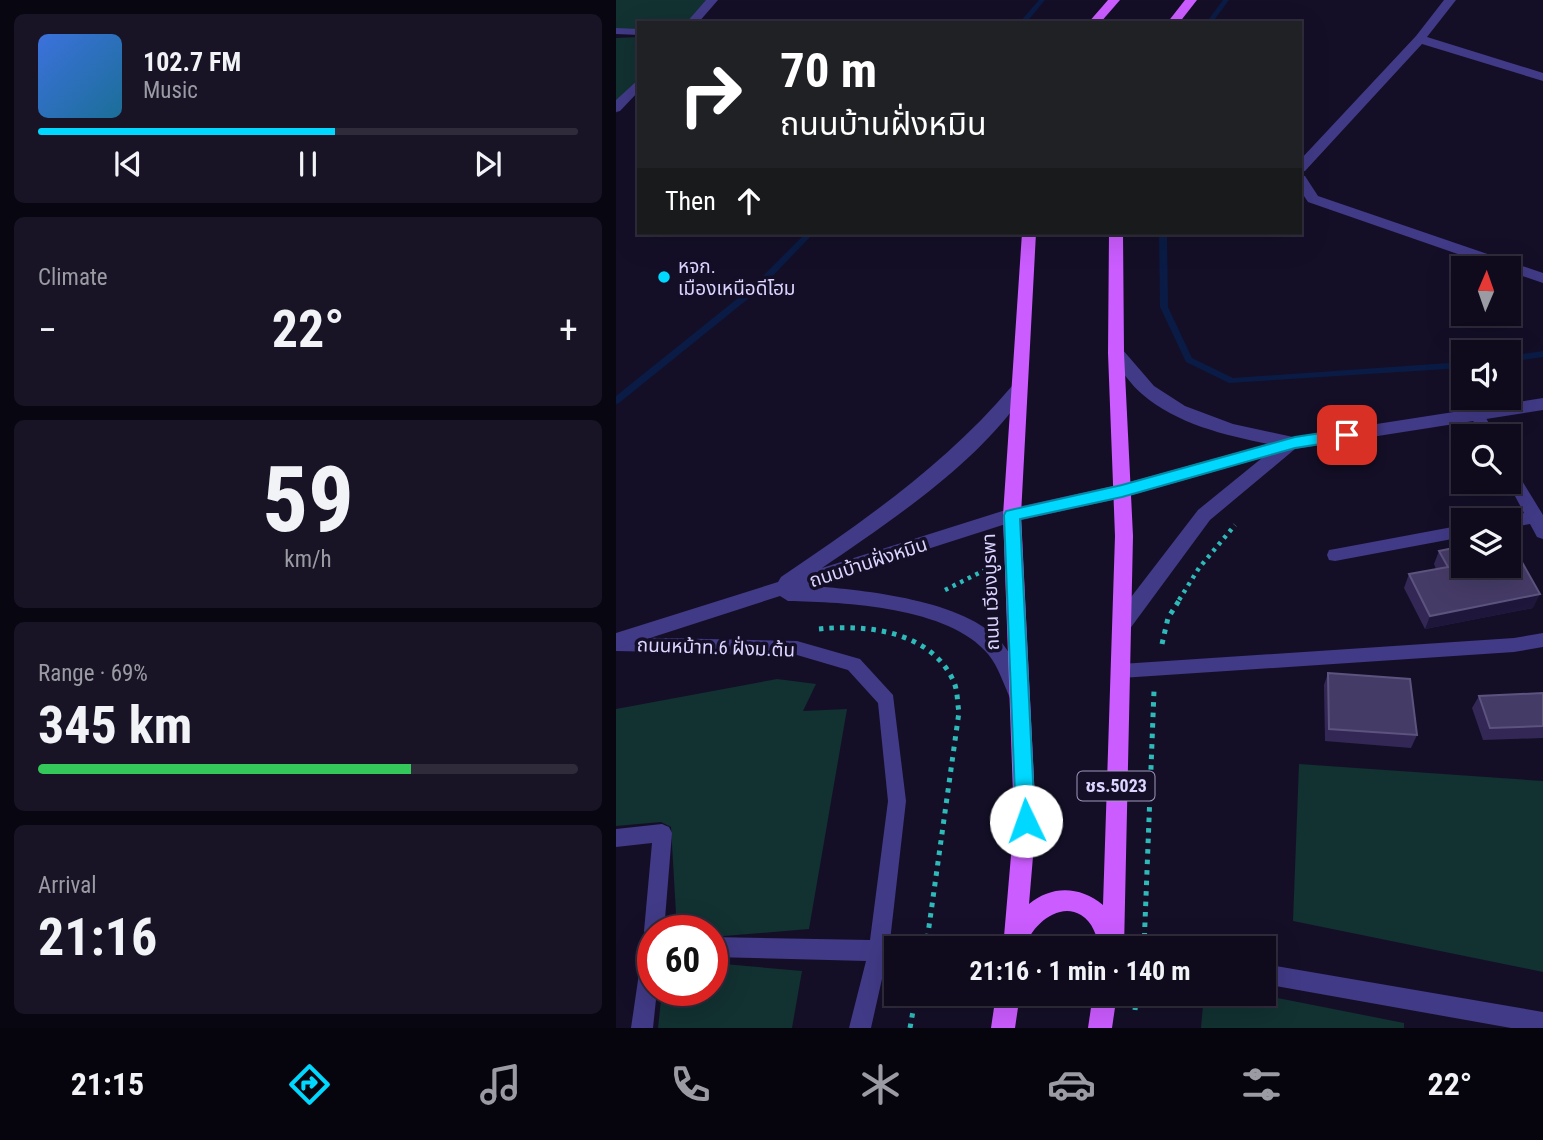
<!DOCTYPE html>
<meta charset="utf-8">
<style>
body{margin:0;font-family:"Roboto Condensed","Noto Sans Thai",sans-serif;background:#181426;color:#f1f3f6;height:100vh;display:flex;flex-direction:column;font-size:26px;white-space:nowrap}
*{box-sizing:border-box;margin:0}
p{font-size:23px;color:#9b9ba4}
.icon{flex:none;width:38px;height:38px;fill:none;stroke:currentColor;stroke-width:2;stroke-linecap:round;stroke-linejoin:round}
.map{position:relative;flex:1;overflow:hidden}
.details{display:flex;flex-direction:column;gap:14px;padding:14px;background:#080610;width:616px}
.details>*{flex:none}
.top-card{position:absolute;left:21px;top:21px;width:665px;height:214px;border-radius:0px;box-shadow:0 7px 28px #0002,0 0 0 2px #2f2b3b;background:#202124;color:#fff;overflow:hidden}
.needle{width:46px;rotate:2deg}
.buttons{position:absolute;left:835px;top:256px;display:grid;gap:14px}
.buttons a{display:grid;place-items:center;width:70px;height:70px;border-radius:0px;background:#0f0b1d;box-shadow:0 7px 28px #0002,0 0 0 2px #2f2b3b;font-size:35px}
.speed{position:absolute;left:21px;top:915px;display:flex;gap:14px;font-size:35px;font-weight:700;text-align:center}
.speed>*{display:grid;place-content:center;width:91px;height:91px;border-radius:50%;background:#0f0b1d;box-shadow:0 7px 28px #0002,0 0 0 2px #2f2b3b;line-height:1}
.speed .limit{border:10px solid #d22;background:#fff;color:#111}
.pin{position:absolute;display:grid;place-items:center;width:60px;height:60px;color:#fff;margin:-30px;border-radius:14px;box-shadow:0 4px 10px #0006}
.me{position:absolute;width:77px;margin:-38px;rotate:357deg;stroke-linejoin:round;filter:drop-shadow(0 0 5px #0008)}
.turn{display:flex;align-items:center;gap:24px;height:147px;padding:0 28px;font-size:32px}
.turn .icon{width:91px;height:91px;stroke-width:2.5}
.turn b{display:block;font-size:49px;line-height:60px}
.then{display:flex;align-items:center;height:66px;padding:0 28px;background:#0003;gap:14px;font-size:26px}
.big{font-size:52px;font-weight:700;line-height:1.1}
.details .tile{flex:1;display:flex;flex-direction:column;justify-content:center;gap:10px;min-width:0;padding:0 24px;border-radius:10px;background:#181426}
.details .dial{align-items:center;gap:0}
.dial b{font-size:91px;line-height:1}
.song{display:flex;align-items:center;gap:21px}
.cover{width:84px;height:84px;border-radius:10px;background:linear-gradient(135deg,hsl(220 70% 55%),hsl(200 70% 35%))}
.played{height:7px;border-radius:4px;background:linear-gradient(90deg,#01d8ff 55%,#2f2b3b 55%)}
.keys{display:flex;justify-content:space-around;direction:ltr}
.heat{display:flex;justify-content:space-between;align-items:center;font-size:38px;direction:ltr}
.charge{height:10px;border-radius:5px;background:linear-gradient(90deg,#34c759 69%,#2f2b3b 0)}
.trip{position:absolute;left:268px;top:936px;width:392px;height:70px;border-radius:0px;background:#0f0b1d;box-shadow:0 7px 28px #0002,0 0 0 2px #2f2b3b;font-weight:700;line-height:70px;text-align:center}
.tabs{display:flex;height:112px;justify-content:space-around;align-items:center;background:#06040c;color:#9b9ba4}
.tabs .icon{width:49px;height:49px}
.tabs .current{color:#01d8ff}
.tabs b{font-size:32px;color:#f1f3f6}
main{display:flex;flex:1;min-height:0}
.map>svg:first-child{display:block}
.green{fill:#123131}
.lines{fill:none;stroke-linecap:round;stroke-linejoin:round}
.stream{fill:#0a1c45;fill-rule:evenodd}
.path-far1{stroke:#2ebab9;stroke-width:4.5;stroke-dasharray:3.5 5;stroke-linecap:butt}
.path{stroke:#2ebab9;stroke-width:5;stroke-dasharray:4.5 6;stroke-linecap:butt}
.service{fill:#413a86;fill-rule:evenodd}
.minor{fill:#413a86;fill-rule:evenodd}
.tertiary{fill:#413a86;fill-rule:evenodd}
.primary{fill:#cb5cff;fill-rule:evenodd}
.wall{fill:#332855}
.shaded-wall{fill:#1f163b}
.building{fill:#453b67;stroke:#5d537f;stroke-width:2}
.route{fill:#01d8ff;stroke:#018ca6;stroke-width:2}
.poi-dot{fill:#01d8ff;stroke:#140f27;stroke-width:2.5}
.labels{text-anchor:middle;stroke-width:7;stroke-linejoin:round;paint-order:stroke}
.shield{fill:#140f27;stroke:#a09abe;stroke-width:2}
.shield-label{font-size:18px;font-weight:bold;fill:#dcd5ff}
.poi-label{font-size:19px;fill:#dcd5ff;stroke:#140f27;text-anchor:start}
.street-label{font-size:19px;fill:#dcd5ff;stroke:#140f27}
</style>
<main>
<section class="details">
<div class="tile">
<div class="song"><i class="cover"></i><div><b>102.7 FM</b><p>Music</p></div></div>
<div class="played"></div>
<div class="keys"><svg class="icon" aria-label="previous" viewBox="0 0 24 24"><path d="M18 5L8 12l10 7zM5 5v14"/></svg><svg class="icon" aria-label="pause" viewBox="0 0 24 24"><path d="M8 5v14M16 5v14"/></svg><svg class="icon" aria-label="next" viewBox="0 0 24 24"><path d="M6 5l10 7-10 7zM19 5v14"/></svg></div>
</div>
<div class="tile"><p>Climate</p>
<div class="heat"><a>−</a><b class="big">22°</b><a>+</a></div>
</div>
<div class="tile dial"><b>59</b><p>km/h</p></div>
<div class="tile"><p>Range · 69%</p><b class="big">345 km</b><div class="charge"></div></div>
<div class="tile"><p>Arrival</p><b class="big">21:16</b></div>
</section>
<div class="map">
<svg width="927" height="1028" viewBox="0 0 927 1028">
<rect width="100%" height="100%" fill="#140f27"/>
<g class="green">
<polygon points="0,0 96,0 76,23 23,23 23,32 0,31"/>
<polygon points="23,37 23,86 0,113 0,38"/>
<polygon points="161,679 200,684 187,711 231,709 193,929 96,937 96,931 61,931 55,827 45,822 0,826 0,709"/>
<polygon points="683,764 927,781 927,972 677,921"/>
<polygon points="96,963 186,971 176,1028 42,1028 46,991 96,990"/>
<polygon points="588,994 642,994 788,1023 788,1028 585,1028"/>
</g>
<g class="lines">
<g class="stream">
<polygon points="423,0 429,0 410,23 403,23"/>
<polygon points="607,0 613,0 596,23 590,23"/>
<polygon points="190,233 198,233 143,290 3,403 0,404 0,396 137,286"/>
<polygon points="543,233 551,233 552,307 576,358 617,378 847,362 847,368 613,383 570,362 544,307"/>
<polygon points="927,351 927,357 892,362 892,356"/>
</g>
<g class="path-far1">
<polyline points="329,590 371,569"/>
<polyline points="563,600 583,568 619,525"/>
</g>
<g class="path">
<path d="M203,629C250,624 314,631 337,680C342,690 341,702 343,712L310,948"/>
<polyline points="546,644 552,618 564,599"/>
<polyline points="528,948 538,691"/>
<polyline points="519,1010 521,994"/>
<polyline points="294,1028 300,994"/>
</g>
<g class="service">
<polygon points="0,28 23,29 23,35 0,34"/>
<polygon points="861,410 866,411 880,436 865,436 854,415"/>
<polygon points="892,464 897,466 927,515 927,539 921,537 914,524 892,528 892,520 885,520 908,513 891,481"/>
<polygon points="847,525 847,537 719,561 713,560 711,555 713,550 719,549"/>
<polygon points="927,633 927,647 898,652 505,678 499,676 496,671 499,666 505,664 898,638"/>
<polygon points="0,637 181,641 244,659 277,695 290,801 274,941 287,944 289,948 280,948 280,961 270,961 255,1028 233,1028 250,961 96,957 96,937 254,940 272,801 262,703 232,670 181,655 0,651"/>
<polygon points="46,824 53,827 56,833 48,931 37,931 37,990 41,990 37,1028 15,1028 27,946 31,938 28,931 36,843 0,847 0,829"/>
<polygon points="648,964 927,1012 927,1028 895,1028 648,984"/>
</g>
<g class="minor">
<polygon points="90,0 102,0 82,23 70,23"/>
<polygon points="828,0 840,0 811,37 927,73 927,81 806,44 689,171 684,172 684,160 800,36"/>
<polygon points="23,79 23,91 4,111 0,112 0,100"/>
<polygon points="684,175 689,176 702,196 927,273 927,283 892,271 892,268 882,268 692,202 684,190"/>
</g>
<path class="tertiary" d="M500,348L506,349L538,386L569,406L617,424L677,437L927,398V410L679,449L594,520L513,630L506,632L499,630L497,624L499,618L582,510L646,458L506,498L396,522L196,586C248,590 350,600 386,643C398,658 405,678 413,696L410,702L403,705L396,702C388,686 383,667 372,654C333,607 229,602 172,601L164,596L0,649V633L162,582L165,577C249,520 330,464 396,386L402,384L410,390C368,459 272,523 206,568L396,508L506,484L652,444C608,435 561,424 526,394C514,384 505,369 494,357L492,353L494,349Z"/>
<g class="primary">
<polygon points="492,0 504,0 484,23 472,23"/>
<polygon points="569,0 581,0 563,23 551,23"/>
<path d="M406,233H420L405,515L420,821L413,904C436,885 464,886 487,905L499,536L492,353L493,233H507L508,353L517,536L508,948H485C480,936 477,922 465,915C442,901 414,927 409,948H387L398,821L387,515Z"/>
<polygon points="380,994 404,994 399,1028 375,1028"/>
<polygon points="477,994 501,994 496,1028 472,1028"/>
</g>
</g>
<g class="wall">
<polygon points="823,551 917,608 809,629 788,588 793,574 820,569 818,564"/>
<polygon points="712,673 801,735 795,748 709,741 708,685"/>
<polygon points="927,693 927,738 867,740 856,708 863,696"/>
</g>
<polygon class="shaded-wall" points="924,594 917,608 809,629 814,616"/>
<g class="building">
<polygon points="847,546 847,565 892,565 892,560 903,557 924,594 814,616 793,574 832,567 823,551"/>
<polygon points="712,673 794,679 801,735 713,729"/>
<polygon points="927,693 927,726 874,728 863,696"/>
</g>
<polygon class="route" points="731,429 739,435 736,439 679,448 506,497 404,519 419,821 416,828 410,830 403,828 400,821 388,515 390,511 506,485 679,437"/>
<circle class="poi-dot" cx="48" cy="277" r="7"/>
<g class="labels">
<rect class="shield" x="461.5" y="771.5" width="77" height="29" rx="5"/>
<g class="shield-label">
<text x="500" y="792">ชร.5023</text>
</g>
<g class="poi-label">
<text x="62" y="273">หจก.<tspan x="62" dy="22">เมืองเหนือดีโฮม</tspan></text>
</g>
<g class="street-label">
<text transform="translate(252 562) rotate(-18)" y="7">ถนนบ้านฝั่งหมิน</text>
<text transform="translate(374 592) rotate(-92)" y="7">ถนน เวียงบูรพา</text>
<text transform="translate(100 647) rotate(2)" y="7">ถนนหน้าท.6 ฝั่งม.ต้น</text>
</g>
</g>
</svg>
<div class="buttons">
<a><svg class="needle" viewBox="-14 -14 28 28"><path d="M0-13l5 13h-10z" fill="#e53935"/><path d="M0 13l5-13h-10z" fill="#9b9ba4"/></svg></a>
<a><svg class="icon" aria-label="sound" viewBox="0 0 24 24"><path d="M4 9h4l5-4v14l-5-4H4zM17 9q2 3 0 6"/></svg></a>
<a><svg class="icon" aria-label="search" viewBox="0 0 24 24"><circle cx="10" cy="10" r="6"/><path d="M15 15l6 6"/></svg></a>
<a><svg class="icon" aria-label="layers" viewBox="0 0 24 24"><path d="M12 4l9 5-9 5-9-5zM3 14l9 5 9-5"/></svg></a>
</div>
<div class="speed"><div class="limit">60</div></div>
<div class="pin" style="left:731px;top:435px;background:#d93025"><svg class="icon" aria-label="arrive" viewBox="0 0 24 24"><path d="M6 21V4h12l-3 4 3 4H6"/></svg></div>
<svg class="me" style="left:410px;top:821px" viewBox="-20 -20 40 40"><circle r="19" fill="#fff"/><path d="M0-13L10 11 0 6-10 11z" fill="#01d8ff"/></svg>
<div class="trip">21:16 · 1 min · 140 m</div>
<div class="top-card">
<div class="turn"><svg class="icon" aria-label="right" viewBox="0 0 24 24"><path d="M7 20v-9h11M14 6l5 5-5 5"/></svg><div><b>70 m</b>ถนนบ้านฝั่งหมิน</div></div>
<div class="then">Then<svg class="icon" aria-label="ahead" viewBox="0 0 24 24"><path d="M12 20V5M6 11l6-6 6 6"/></svg></div>
</div>
</div>
</main>
<nav class="tabs">
<b>21:15</b>
<svg class="icon current" aria-label="directions" viewBox="0 0 24 24"><path d="M12 3l9 9-9 9-9-9zM9 14v-3h6M13 9l2 2-2 2"/></svg>
<svg class="icon" aria-label="music" viewBox="0 0 24 24"><path d="M9 18V5l10-2v13"/><circle cx="6" cy="18" r="3"/><circle cx="16" cy="16" r="3"/></svg>
<svg class="icon" aria-label="phone" viewBox="0 0 24 24"><path d="M5 4h4l2 5-3 2q2 4 5 5l2-3 5 2v4C11 20 4 13 5 4z"/></svg>
<svg class="icon" aria-label="climate" viewBox="0 0 24 24"><path d="M12 3v18M4 7l16 10M4 17L20 7"/></svg>
<svg class="icon" aria-label="car" viewBox="0 0 24 24"><path d="M5 17H2v-5l4-1 3-4h7l3 4 3 1v5h-3M9 17h6M6 11h13"/><circle cx="7" cy="17" r="2"/><circle cx="17" cy="17" r="2"/></svg>
<svg class="icon" aria-label="filters" viewBox="0 0 24 24"><path d="M4 7h16M4 17h16"/><circle cx="9" cy="7" r="2"/><circle cx="15" cy="17" r="2"/></svg>
<b>22°</b>
</nav>
